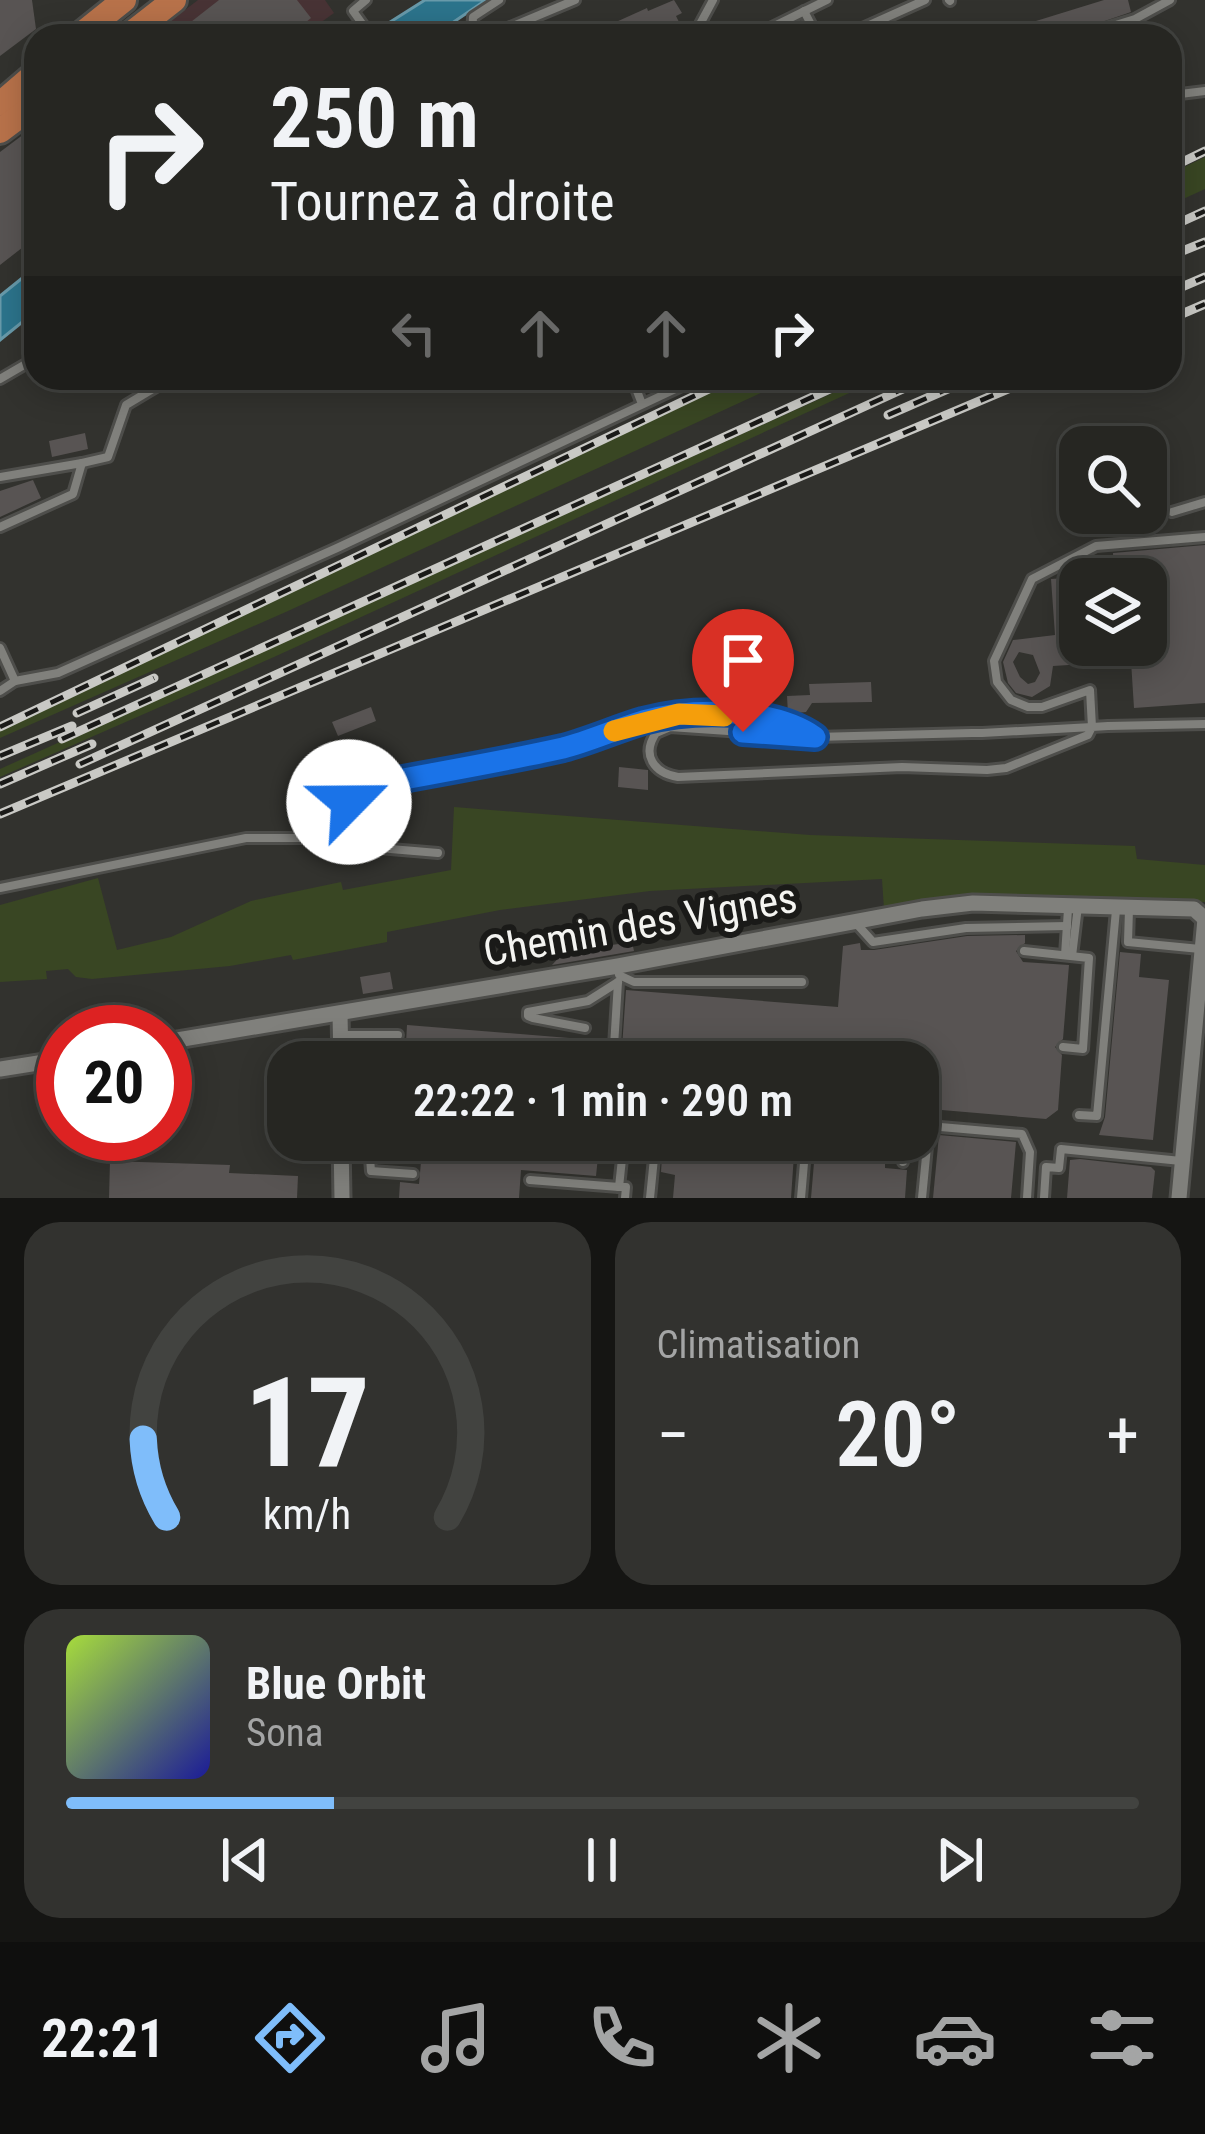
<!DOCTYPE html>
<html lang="fr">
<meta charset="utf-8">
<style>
body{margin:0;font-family:"Roboto Condensed",sans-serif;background:#32322f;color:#f1f3f6;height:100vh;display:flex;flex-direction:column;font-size:45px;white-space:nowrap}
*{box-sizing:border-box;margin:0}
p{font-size:39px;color:#a4a5a5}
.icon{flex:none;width:66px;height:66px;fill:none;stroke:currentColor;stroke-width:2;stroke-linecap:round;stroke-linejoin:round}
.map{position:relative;height:1198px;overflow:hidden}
.drawer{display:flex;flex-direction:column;gap:24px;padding:24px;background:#151513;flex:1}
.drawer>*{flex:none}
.guide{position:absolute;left:24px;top:24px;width:1158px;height:366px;border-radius:36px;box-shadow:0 6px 30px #0003,0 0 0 3px #424340;background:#262622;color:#f1f3f6;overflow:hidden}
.fabs{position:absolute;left:1059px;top:426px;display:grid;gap:24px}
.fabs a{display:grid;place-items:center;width:108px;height:108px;border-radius:24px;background:#262622;box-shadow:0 6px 30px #0003,0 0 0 3px #424340;font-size:60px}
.speed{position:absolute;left:36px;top:1005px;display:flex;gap:24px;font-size:60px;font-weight:700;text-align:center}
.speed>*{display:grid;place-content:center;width:156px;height:156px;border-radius:50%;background:#262622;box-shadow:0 6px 30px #0003,0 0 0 3px #424340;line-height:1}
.speed .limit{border:18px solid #d22;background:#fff;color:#111}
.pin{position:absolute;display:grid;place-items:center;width:102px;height:102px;color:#fff;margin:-123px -51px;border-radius:50% 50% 50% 0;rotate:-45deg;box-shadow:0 0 12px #0007}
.pin .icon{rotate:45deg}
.me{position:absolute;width:132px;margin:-66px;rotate:67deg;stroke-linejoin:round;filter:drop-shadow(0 0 9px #0008)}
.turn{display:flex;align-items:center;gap:42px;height:252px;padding:0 48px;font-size:54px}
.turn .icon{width:156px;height:156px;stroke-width:2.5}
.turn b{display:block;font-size:84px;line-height:102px}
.lanes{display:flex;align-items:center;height:114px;padding:0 48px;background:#0003;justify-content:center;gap:60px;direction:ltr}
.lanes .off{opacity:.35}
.big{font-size:90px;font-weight:600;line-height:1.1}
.drawer .widget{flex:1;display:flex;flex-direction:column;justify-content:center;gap:18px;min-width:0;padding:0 42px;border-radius:36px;background:#32322f}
.drawer .dial{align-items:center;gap:0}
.dial svg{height:312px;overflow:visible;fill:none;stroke:#424340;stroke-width:7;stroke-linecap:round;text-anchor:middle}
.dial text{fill:#f1f3f6;stroke:none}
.song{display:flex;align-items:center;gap:36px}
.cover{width:144px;height:144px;border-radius:18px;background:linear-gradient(135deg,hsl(80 70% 55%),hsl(240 70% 35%))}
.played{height:12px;border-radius:6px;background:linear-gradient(90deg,#7fbdfa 25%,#424340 25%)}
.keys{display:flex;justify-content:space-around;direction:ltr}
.heat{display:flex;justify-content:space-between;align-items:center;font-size:66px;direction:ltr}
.drawer .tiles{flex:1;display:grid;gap:24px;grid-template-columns:1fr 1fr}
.widget:last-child{grid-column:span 2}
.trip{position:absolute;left:267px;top:1041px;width:672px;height:120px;border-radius:36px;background:#262622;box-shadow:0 6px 30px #0003,0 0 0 3px #424340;font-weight:600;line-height:120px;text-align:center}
.menu{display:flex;height:192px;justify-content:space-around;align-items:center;background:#0f0f0e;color:#a4a5a5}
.menu .icon{width:84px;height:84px}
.menu .on{color:#7fbdfa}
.menu b{font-size:54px;color:#f1f3f6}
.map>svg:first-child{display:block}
.commercial{fill:#483335}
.green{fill:#394623}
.water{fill:#2c748c;stroke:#689aaa;stroke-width:3}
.building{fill:#585453;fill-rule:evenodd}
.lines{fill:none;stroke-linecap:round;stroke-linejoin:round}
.service-casing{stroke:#4e4e4b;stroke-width:14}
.minor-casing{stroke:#4e4e4b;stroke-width:21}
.primary-casing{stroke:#4e4e4b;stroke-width:30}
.service{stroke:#80807c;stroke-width:8}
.minor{stroke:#80807c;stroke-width:15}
.primary{stroke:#b8724a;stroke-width:24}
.rail-casing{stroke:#c9c9c5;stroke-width:9}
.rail{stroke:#1a1a18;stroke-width:4.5;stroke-dasharray:14;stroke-linecap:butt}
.route-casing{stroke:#114b97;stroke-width:30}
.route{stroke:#1a73e8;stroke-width:21}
.slow{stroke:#f59e0b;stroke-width:21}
.labels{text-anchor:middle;stroke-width:12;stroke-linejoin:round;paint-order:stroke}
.street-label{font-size:42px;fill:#f4f4f1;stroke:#1a1a18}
</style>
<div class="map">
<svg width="1205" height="1198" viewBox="0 0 1205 1198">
<rect width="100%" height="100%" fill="#32322e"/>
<polygon class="commercial" points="198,0 325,0 334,13 302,36 151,36"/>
<g class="green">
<polygon points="1205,157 1205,189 1170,205 1170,174"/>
<polygon points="740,378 793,378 288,611 0,738 0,731"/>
<polygon points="866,378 882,378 274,657 0,777 0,769"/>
<polygon points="454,807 810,835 1135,846 1137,859 1205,865 1205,902 1100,901 884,909 882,879 650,891 500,910 387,932 387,942 293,960 291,955 230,966 92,979 76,977 68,969 46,971 47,979 0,982 0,905 98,878 117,950 171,937 251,901 341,882 343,890 451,870"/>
</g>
<g class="water">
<polygon points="425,0 486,0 433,36 368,36"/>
<polygon points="36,267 36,311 0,340 0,296"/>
</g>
<g class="building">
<polygon points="0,0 32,0 36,29 0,56"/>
<polygon points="219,0 297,0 311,18 289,36 195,36 187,25"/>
<polygon points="674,0 682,13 676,16 679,22 658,36 585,36 647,8 648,11"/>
<polygon points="1104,0 1128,0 1131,12 1061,36 1027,36 1023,25"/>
<polygon points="36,125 36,237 0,265 0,152"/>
<polygon points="85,433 88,449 52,457 49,441"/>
<polygon points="33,480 41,498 0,517 0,491"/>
<path d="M1205,545V703L1134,708L1131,661L1053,666L1050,686L1032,697L1016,693L1008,683L1003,662L1013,640L1055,635L1051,579L1080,577V645H1146V579H1114L1113,553ZM1019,652L1033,655L1040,673L1035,682L1028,684L1020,677L1013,662Z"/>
<polygon points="871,682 872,702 812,703 806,712 788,714 787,696 810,695 809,684"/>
<polygon points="371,707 376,721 338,736 332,722"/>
<polygon points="619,767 648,770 648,790 618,787"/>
<polygon points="1025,935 1025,943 1016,951 1023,962 1069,965 1063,1039 1055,1047 1062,1055 1058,1110 1046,1119 918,1108 918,1062 621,1062 626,990 838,1007 843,946 860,943 861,950 874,950 967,936"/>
<polygon points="632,942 634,951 552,965 564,952"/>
<polygon points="1120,952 1141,954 1139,977 1169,980 1153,1140 1099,1135 1105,1117"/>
<polygon points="390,972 393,989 363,994 360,977"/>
<polygon points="407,1025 606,1041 605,1062 383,1062 384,1043 406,1043"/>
<polygon points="274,1066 288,1066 288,1106 274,1105"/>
<polygon points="939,1135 1016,1142 1011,1198 933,1198"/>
<polygon points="379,1140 610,1140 608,1158 598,1157 596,1176 521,1170 519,1198 399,1198 400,1182 419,1184 421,1162 378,1159"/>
<polygon points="696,1140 795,1140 791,1198 673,1198 675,1175 661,1172 662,1157 676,1158 677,1152 694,1153"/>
<polygon points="815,1151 885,1157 885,1168 907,1170 905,1198 811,1198"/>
<polygon points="1080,1159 1151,1167 1155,1171 1152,1198 1067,1198 1070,1160"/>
<polygon points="110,1161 230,1165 229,1173 298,1176 297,1198 109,1198"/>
</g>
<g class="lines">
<g class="service-casing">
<g id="service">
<polyline points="366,0 353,11 366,29"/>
<polyline points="949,0 950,1"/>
<polyline points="804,11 817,36"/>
<polyline points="472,36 473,17 499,0"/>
<polyline points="489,36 575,0"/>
<polyline points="687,36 699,26 713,0"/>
<polyline points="754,36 827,0"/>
<polyline points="845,36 925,0"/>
<polyline points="1080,36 1135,19 1170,0"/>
<polyline points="1170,109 1172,95 1205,91"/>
<polyline points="632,378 642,404"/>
<polyline points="0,379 36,358"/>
<polyline points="82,463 108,457 126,405 171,378"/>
<polyline points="0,477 82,463 73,494 0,527"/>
<polyline points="1172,512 1205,502"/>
<path d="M1205,537L1096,546L1032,579L994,661L997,682L1011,700L1028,707H1042L1090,690L1092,727L1088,735L1006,768L987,770L902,767L678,777C654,773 641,755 656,733L670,727L815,737L972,733H982L1092,727L1108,726L1205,724"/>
<polyline points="0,648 15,681 58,673 337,548 699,378"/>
<polyline points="0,691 15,681"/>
<polyline points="334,838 345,828 351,794 361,787 567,747 678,714 748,716 798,725 814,736"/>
<polyline points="0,888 246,838 334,838 355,846 438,853"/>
<polyline points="1129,909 1128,942 1200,949"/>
<polyline points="855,922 873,942 966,928 1067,926"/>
<polyline points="1024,951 1089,958 1083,1049 1063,1047"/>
<polyline points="1065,955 1068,909"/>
<polyline points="1072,956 1078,906"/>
<polyline points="618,968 619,975 634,982 802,982"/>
<polyline points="585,1028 533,1018 528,1016 528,1012 588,1001 618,982"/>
<polyline points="341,1035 376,1035 375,1062"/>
<polyline points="376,1035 398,1035"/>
<polyline points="613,1062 618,982"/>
<polyline points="1079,1115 1097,1116 1116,910"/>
<polyline points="902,1140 903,1162"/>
<polyline points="343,1153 370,1157 371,1171 413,1174"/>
<polyline points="370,1157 371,1140"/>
<polyline points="530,1180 619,1187 624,1140"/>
<polyline points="619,1187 626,1187 625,1198"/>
<polyline points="650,1198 655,1148 661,1140"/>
<polyline points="801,1198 806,1140"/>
<polyline points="922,1198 929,1126 1022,1134 1030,1152 1027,1198"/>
<polyline points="1044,1198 1046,1167 1059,1168 1061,1149 1181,1161"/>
</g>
</g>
<g class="minor-casing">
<g id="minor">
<polyline points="340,1014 341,1062"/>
<polyline points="165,1042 618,966 922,909 973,903 1194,909 1205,919"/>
<polyline points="0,1069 63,1059"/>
<polyline points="341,1140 342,1198"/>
<polyline points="1179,1198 1205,919"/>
</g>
</g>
<g class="primary-casing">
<g id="primary">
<polyline points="79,36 124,0"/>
<polyline points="128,36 174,0"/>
<polyline points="0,104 36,73"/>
<polyline points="0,131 36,104"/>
</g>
</g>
<use href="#service" class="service"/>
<use href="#minor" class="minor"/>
<use href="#primary" class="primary"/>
<g class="rail-casing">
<g id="rail">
<polyline points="1170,168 1205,151"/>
<polyline points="1170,227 1205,211"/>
<polyline points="1170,256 1205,242"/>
<polyline points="1170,292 1205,277"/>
<polyline points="1170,319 1205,304"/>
<polyline points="888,415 973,378"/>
<polyline points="77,713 154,678"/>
<polyline points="0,727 732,378"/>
<polyline points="62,739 854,378"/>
<polyline points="0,756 72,726"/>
<polyline points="80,764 927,378"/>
<polyline points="0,784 92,744"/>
<polyline points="0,814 1034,378"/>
</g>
</g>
<use href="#rail" class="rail"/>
</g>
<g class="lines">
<g class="route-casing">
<path id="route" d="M349,802L351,794L361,787C428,774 496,763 563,748C590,741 616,729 643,721C692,708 772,707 815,737L743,732"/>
</g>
<use href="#route" class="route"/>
<polyline class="slow" points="614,731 679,714 724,716"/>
</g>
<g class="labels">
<g class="street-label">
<text transform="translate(640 924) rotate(-10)" y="15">Chemin des Vignes</text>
</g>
</g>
</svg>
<div class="fabs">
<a><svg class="icon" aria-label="search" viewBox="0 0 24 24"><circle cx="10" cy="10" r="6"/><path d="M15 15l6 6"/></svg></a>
<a><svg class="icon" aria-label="layers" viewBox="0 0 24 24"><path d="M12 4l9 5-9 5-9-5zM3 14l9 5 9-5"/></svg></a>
</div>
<div class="speed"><div class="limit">20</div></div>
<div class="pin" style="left:743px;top:732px;background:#d93025"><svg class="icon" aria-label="arrive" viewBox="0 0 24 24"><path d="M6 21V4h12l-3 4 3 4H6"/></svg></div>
<svg class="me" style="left:349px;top:802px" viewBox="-20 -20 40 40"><circle r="19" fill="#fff"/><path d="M0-13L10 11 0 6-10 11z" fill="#1a73e8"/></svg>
<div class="trip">22:22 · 1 min · 290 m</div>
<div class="guide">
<div class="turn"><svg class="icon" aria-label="right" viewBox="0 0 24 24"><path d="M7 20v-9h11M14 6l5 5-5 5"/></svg><div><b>250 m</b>Tournez à droite</div></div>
<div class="lanes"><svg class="icon off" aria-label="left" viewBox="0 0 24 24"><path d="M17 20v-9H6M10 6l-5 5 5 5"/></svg><svg class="icon off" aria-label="ahead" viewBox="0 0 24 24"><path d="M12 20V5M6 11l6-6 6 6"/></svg><svg class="icon off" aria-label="ahead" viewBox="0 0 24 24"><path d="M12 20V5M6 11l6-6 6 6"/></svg><svg class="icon" aria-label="right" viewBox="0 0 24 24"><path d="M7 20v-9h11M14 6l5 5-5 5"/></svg></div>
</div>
</div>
<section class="drawer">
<div class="tiles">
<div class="widget dial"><svg viewBox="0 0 100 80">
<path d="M14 69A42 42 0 1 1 86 69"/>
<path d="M14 69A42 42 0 0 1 8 49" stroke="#7fbdfa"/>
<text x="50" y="56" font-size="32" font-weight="700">17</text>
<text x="50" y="72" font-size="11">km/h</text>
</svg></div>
<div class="widget"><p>Climatisation</p>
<div class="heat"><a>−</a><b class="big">20°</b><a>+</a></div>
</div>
<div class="widget">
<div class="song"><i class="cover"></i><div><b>Blue Orbit</b><p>Sona</p></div></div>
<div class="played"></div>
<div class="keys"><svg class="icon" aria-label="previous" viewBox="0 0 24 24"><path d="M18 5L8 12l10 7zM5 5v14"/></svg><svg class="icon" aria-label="pause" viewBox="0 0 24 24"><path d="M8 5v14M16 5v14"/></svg><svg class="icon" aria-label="next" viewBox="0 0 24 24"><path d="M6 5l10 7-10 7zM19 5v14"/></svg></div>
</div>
</div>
</section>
<nav class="menu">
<b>22:21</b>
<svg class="icon on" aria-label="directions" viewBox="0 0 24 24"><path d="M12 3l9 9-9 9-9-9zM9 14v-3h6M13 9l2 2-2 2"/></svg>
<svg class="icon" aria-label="music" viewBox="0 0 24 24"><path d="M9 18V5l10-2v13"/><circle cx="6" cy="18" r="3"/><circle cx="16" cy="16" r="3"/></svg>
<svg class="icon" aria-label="phone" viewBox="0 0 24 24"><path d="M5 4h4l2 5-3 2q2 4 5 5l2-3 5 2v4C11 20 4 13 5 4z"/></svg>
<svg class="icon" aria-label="climate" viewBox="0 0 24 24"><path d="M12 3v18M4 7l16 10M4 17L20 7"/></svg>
<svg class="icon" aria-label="car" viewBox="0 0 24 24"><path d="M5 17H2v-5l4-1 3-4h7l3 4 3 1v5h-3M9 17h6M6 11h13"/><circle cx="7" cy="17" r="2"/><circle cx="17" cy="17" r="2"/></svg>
<svg class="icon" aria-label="filters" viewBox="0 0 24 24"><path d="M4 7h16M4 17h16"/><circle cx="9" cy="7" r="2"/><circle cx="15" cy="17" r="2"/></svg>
</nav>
